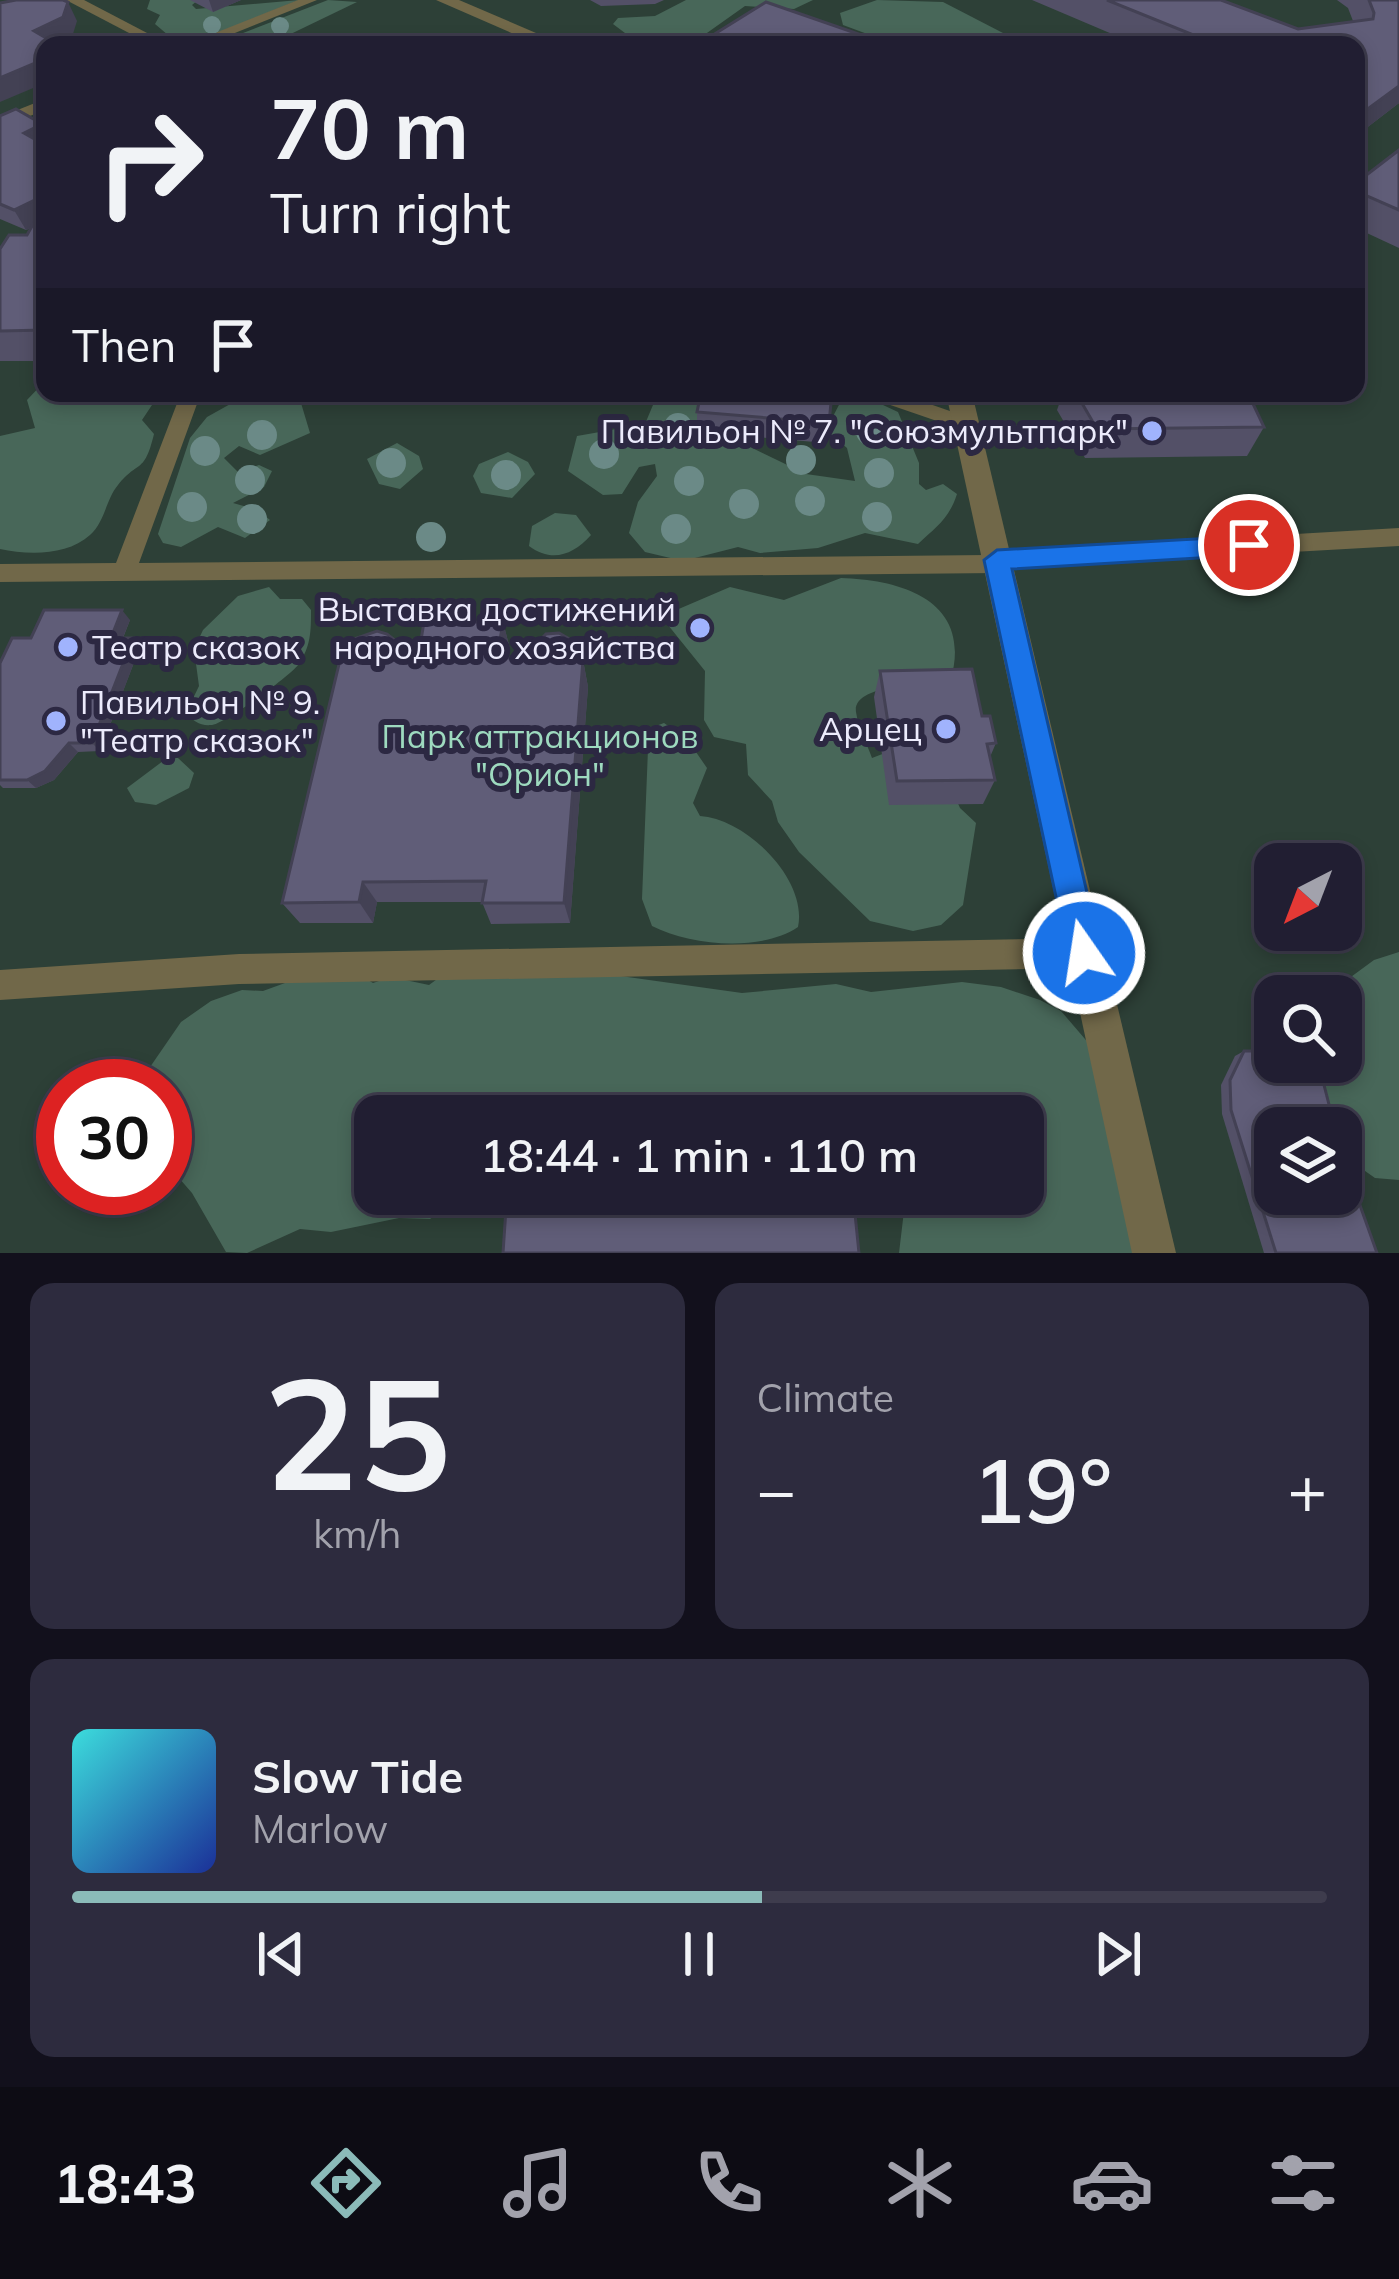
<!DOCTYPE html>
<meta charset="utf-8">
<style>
body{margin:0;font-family:Mulish,sans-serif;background:#2d2b3e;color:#f1f3f6;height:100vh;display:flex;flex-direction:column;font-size:45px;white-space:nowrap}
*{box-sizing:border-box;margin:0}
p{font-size:39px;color:#a2a2ac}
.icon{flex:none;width:66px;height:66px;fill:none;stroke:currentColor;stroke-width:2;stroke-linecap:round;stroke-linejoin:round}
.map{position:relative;height:1253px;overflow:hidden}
.side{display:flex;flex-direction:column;gap:30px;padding:30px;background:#12101c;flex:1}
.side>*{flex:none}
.guide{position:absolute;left:36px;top:36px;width:1329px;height:366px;border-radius:24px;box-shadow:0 6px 18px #0003,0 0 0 3px #3e3c4d;background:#211e32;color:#f1f3f6;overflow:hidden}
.needle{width:78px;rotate:222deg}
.buttons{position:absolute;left:1254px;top:843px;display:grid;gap:24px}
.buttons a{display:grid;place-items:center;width:108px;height:108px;border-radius:24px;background:#211e32;box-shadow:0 6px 18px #0003,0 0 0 3px #3e3c4d;font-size:60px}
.speed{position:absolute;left:36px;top:1059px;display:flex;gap:24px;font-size:60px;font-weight:700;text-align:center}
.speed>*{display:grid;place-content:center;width:156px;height:156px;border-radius:50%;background:#211e32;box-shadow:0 6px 18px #0003,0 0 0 3px #3e3c4d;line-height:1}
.speed .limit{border:18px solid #d22;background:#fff;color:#111}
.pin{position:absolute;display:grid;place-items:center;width:102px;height:102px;color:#fff;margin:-51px;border:6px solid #fff;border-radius:50%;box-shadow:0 3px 12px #0007}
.me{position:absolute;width:132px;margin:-66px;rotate:347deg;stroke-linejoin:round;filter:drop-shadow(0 0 9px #0008)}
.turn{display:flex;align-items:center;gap:42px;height:252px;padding:0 36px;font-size:54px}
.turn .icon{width:156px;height:156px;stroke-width:2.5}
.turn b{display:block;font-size:84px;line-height:102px}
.then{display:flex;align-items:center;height:114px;padding:0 36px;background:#0003;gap:24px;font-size:45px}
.big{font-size:90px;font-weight:600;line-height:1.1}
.side .widget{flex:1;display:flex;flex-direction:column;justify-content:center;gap:18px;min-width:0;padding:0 42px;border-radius:24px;background:#2d2b3e}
.side .dial{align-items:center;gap:0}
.dial b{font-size:156px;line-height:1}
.song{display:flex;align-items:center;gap:36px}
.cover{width:144px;height:144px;border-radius:18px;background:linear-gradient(135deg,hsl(180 70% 55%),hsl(230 70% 35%))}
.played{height:12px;border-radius:6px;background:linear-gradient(90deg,#8bbbb9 55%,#3e3c4d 55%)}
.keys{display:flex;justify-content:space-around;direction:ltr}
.heat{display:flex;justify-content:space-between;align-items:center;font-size:66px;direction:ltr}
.side .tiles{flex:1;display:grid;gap:30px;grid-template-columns:1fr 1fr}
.widget:last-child{grid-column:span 2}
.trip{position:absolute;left:354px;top:1095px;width:690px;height:120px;border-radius:24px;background:#211e32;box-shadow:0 6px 18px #0003,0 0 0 3px #3e3c4d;font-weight:600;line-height:120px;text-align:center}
.tabs{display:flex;height:192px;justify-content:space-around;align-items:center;background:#0d0c14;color:#a2a2ac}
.tabs .icon{width:84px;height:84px}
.tabs .active{color:#8bbbb9}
.tabs b{font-size:54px;color:#f1f3f6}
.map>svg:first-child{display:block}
.green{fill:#2d4037;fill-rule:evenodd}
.forest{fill:#486759}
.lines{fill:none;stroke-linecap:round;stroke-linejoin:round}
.service{fill:#716849;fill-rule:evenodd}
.minor{fill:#716849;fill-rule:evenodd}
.tree{fill:#6b8a87}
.wall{fill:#535067}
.shaded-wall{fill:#434154}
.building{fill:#605d78;stroke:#434154;stroke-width:3}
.route{fill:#1a73e8;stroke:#114b97;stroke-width:3}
.poi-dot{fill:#a0b3fd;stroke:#2c2842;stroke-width:4.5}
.labels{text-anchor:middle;stroke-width:12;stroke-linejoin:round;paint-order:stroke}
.poi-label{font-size:33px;fill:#ecebfc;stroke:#2c2842;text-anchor:end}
.park-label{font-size:33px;fill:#9edabf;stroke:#2c2842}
</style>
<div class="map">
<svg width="1399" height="1253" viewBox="0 0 1399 1253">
<rect width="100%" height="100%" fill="#2c2842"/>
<path class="green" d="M0,0H1399V1253H0ZM45,45H1356V393H45ZM1275,864H1341V930H1275ZM1275,996H1341V1062H1275ZM63,1086H165V1188H63ZM375,1116H1023V1194H375ZM1275,1128H1341V1194H1275Z"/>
<g class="forest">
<polygon points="150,0 198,0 192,5 196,9 299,0 188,45 167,45 168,35 155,24 160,15 147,9"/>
<polygon points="328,0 357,2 272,43 212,45"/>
<polygon points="686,0 813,0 794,9 745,6 690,45 625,33 613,24 618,18 655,16"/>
<polygon points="877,0 943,2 1026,45 897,45 843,25 840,13"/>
<path d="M45,381V393L149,396L154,402L142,420L154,434C144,475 139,459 118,485C106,499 105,522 90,535C67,556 28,555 0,549V436L35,428L27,400Z"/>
<polygon points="250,393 319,393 301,403 310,433 260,455 239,446 224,458 238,472 259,465 272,471 264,487 233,503 258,510 270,520 245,538 218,527 181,547 163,543 158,534 190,438 207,417"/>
<path d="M658,393H698L709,401L696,434L701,440L740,442L806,474L855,481L847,448L826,430L842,399L868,398L898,412L919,463V484L926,490L943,484L957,494C949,519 936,527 918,544L865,533L818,548L760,553L738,547L683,561L645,552L629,533L638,502L657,476L655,464L639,467L622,494L603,495L568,471L577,436L645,424Z"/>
<polygon points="397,443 419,456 423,469 400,489 379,484 367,459"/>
<polygon points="508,452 528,462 535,474 512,498 481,493 473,476 479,464"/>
<path d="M555,513L576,515L591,535C573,555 552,563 529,546L532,526Z"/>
<path d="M841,578C906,580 974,603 950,682C930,684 852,683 856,712C858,726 867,744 872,758L885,753L949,783L960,808L976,823L963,905L941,925L913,931L870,921L799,852L778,822L772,801L748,775L746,744L714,737L704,720L705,671L668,625L674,611L730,587L784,600Z"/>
<path d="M269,587L280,599H302L311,610C311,631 311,647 298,665C290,676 223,725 211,725C200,726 193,721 186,713L199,686L194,649L203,630L238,596Z"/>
<path d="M664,723L687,739L707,768L693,803L700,816C747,819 808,880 798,927C761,952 691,946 652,926L642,899L648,749L653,727Z"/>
<polygon points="167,758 178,758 194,773 189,788 156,805 135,802 127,788"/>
<polygon points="1399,952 1399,1180 1375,1178 1341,1154 1341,1128 1328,1128 1300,1070 1302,1062 1341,1062 1341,996 1325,996 1374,960"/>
<polygon points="470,955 742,993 836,984 871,992 962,982 1001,987 1040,1000 1061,1011 1091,1046 1138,1253 899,1253 906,1194 1023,1194 1023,1116 375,1116 375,1194 464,1194 430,1219 399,1218 331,1232 300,1229 247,1253 226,1252 192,1193 165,1162 165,1086 137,1086 181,1022 211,1001 242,990 263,991 340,963 373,983 391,977 429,985"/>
</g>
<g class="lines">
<g class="service">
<polygon points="66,0 84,0 170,45 152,45"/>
<polygon points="298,0 317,0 205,45 185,45"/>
<polygon points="45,99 45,110 0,128 0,117"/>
<polygon points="181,393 201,393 139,563 988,555 997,551 1399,528 1399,546 1007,568 998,573 0,582 0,564 116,563"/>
<polygon points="867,393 898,393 973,419 976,424 966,431 870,398"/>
<polygon points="1084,938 1094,943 1099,953 1094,963 1084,968 239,984 0,1000 0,970 239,954"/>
</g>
<g class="minor">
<polygon points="436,0 459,0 564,45 539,45"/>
<polygon points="946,393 972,393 1176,1253 1132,1253"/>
</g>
</g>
<g class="tree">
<circle cx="212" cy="25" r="9"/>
<circle cx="280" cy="26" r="9"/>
<circle cx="678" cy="427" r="14"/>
<circle cx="871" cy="431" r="15"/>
<circle cx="262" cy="435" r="15"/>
<circle cx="205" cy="451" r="15"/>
<circle cx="604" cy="454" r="15"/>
<circle cx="801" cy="460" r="15"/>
<circle cx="391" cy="463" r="15"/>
<circle cx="879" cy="473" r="15"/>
<circle cx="506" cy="475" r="15"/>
<circle cx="250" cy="480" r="15"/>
<circle cx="689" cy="481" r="15"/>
<circle cx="810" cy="501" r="15"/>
<circle cx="744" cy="504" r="15"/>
<circle cx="192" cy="507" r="15"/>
<circle cx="877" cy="517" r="15"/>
<circle cx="252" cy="519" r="15"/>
<circle cx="676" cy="529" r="15"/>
<circle cx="431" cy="537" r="15"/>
</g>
<g class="wall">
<polygon points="190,0 241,0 213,12"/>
<polygon points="590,0 664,0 655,4 601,6"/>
<polygon points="1032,0 1221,0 1298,29 1353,21 1348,8 1337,0 1399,0 1399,103 1356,136 1356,45 1138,45"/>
<polygon points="0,116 45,129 45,361 0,361 0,249 27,235 31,228 26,230 0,219"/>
<polygon points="1399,150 1399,248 1356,228 1356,183"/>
<polygon points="1063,393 1248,393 1264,427 1247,456 1085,458 1057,410"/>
<polygon points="697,412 829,423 827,443 697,432"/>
<polygon points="130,620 123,638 133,638 140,647 100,751 78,752 54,780 36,788 3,788 0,785 0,663 31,638"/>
<polygon points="503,622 510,649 508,658 583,660 588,687 570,923 491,924 482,902 377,902 373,923 300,923 282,903 396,641 403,658 418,658"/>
<polygon points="880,671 982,716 996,743 990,757 995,780 983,804 889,805 874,697"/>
<polygon points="1244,1051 1345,1167 1377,1253 1264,1253 1222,1114 1221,1085 1235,1056"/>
</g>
<g class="shaded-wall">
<polygon points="209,0 241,0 213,12"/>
<polygon points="68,2 77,21 72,37 55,45 34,31"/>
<polygon points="45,59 45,83 0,102 0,78"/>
<polygon points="1399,86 1399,103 1356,136 1356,128 1365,111"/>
<polygon points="42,124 45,129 45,148 24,133"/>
<polygon points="45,195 45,221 26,230 14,210"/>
<polygon points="122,610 130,620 119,647 111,638"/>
<polygon points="503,622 510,649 505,684 497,658"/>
<polygon points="133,638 140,647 100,751 92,743"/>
<polygon points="583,660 588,687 570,923 564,903"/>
<polygon points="69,743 78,752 54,780 36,788 27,780"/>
<polygon points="363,882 377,902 373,923 359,902"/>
</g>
<g class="building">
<polygon points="16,0 63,0 68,2 63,17 34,31 58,45 45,45 45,59 0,78 0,3"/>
<polygon points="1107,0 1221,0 1298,29 1373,19 1374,13 1369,0 1399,0 1399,86 1365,111 1356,106 1356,45 1218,45"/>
<polygon points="766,2 870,38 861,45 704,45 700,43"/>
<polygon points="16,109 42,124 24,133 45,145 45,195 14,210 0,204 0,116"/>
<polygon points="1399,150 1399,210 1356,191 1356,183"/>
<polygon points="36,219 45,219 45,330 0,331 0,249 9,235 27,235"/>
<polygon points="701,393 832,393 829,423 697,412"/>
<polygon points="1076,393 1248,393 1264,427 1097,429"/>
<polygon points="44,610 122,610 111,638 133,638 92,743 69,743 45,771 27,780 0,780 0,663 12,638 31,638"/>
<polygon points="424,622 503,622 497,658 523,658 546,634 559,633 578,644 583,660 564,903 482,903 486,881 363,882 359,902 282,903 340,660 354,639 377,631 387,634 396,641 399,658 418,658"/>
<polygon points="972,669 982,716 990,716 996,743 987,744 995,780 897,781 880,671"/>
<polygon points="1244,1051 1275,1051 1275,1062 1300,1062 1324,1085 1335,1128 1275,1128 1275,1194 1341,1194 1341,1152 1377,1253 1276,1253 1231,1110 1230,1080"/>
<polygon points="507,1194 853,1194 859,1253 503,1253"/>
</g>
<polygon class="route" points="1249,536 1262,545 1249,555 1012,569 1101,953 1096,965 1084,970 1073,965 1068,953 984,560 997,550"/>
<g class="poi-dot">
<circle cx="1152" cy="431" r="12"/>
<circle cx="700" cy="628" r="12"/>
<circle cx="68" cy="647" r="12"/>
<circle cx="56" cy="721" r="12"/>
<circle cx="946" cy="729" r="12"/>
</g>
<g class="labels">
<g class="poi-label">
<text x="1128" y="443">Павильон № 7. "Союзмультпарк"</text>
<text x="676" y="621">Выставка достижений<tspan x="676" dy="38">народного хозяйства</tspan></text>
<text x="92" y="659" text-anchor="start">Театр сказок</text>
<text x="80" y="714" text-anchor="start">Павильон № 9.<tspan x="80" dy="38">"Театр сказок"</tspan></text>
<text x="922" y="741">Арцец</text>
</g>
<g class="park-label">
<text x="540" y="748">Парк аттракционов<tspan x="540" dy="38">"Орион"</tspan></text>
</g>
</g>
</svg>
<div class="buttons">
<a><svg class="needle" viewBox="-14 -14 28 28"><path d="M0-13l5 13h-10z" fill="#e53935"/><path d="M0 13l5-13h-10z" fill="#a2a2ac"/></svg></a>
<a><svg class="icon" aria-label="search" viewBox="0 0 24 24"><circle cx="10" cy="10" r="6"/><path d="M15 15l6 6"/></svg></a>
<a><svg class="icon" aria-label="layers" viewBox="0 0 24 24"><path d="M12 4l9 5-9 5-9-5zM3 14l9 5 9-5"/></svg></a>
</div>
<div class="speed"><div class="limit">30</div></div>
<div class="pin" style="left:1249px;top:545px;background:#d93025"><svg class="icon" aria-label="arrive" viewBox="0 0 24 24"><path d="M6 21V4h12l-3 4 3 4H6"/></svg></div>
<svg class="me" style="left:1084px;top:953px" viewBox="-20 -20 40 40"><circle r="17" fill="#1a73e8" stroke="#fff" stroke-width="3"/><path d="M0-11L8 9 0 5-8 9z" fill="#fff"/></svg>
<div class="trip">18:44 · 1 min · 110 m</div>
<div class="guide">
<div class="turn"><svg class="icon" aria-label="right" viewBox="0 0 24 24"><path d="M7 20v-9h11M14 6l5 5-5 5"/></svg><div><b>70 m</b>Turn right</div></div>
<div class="then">Then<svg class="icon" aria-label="arrive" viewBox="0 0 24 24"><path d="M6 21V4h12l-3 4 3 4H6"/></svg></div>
</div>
</div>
<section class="side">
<div class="tiles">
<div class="widget dial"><b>25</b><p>km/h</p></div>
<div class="widget"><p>Climate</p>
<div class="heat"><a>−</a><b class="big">19°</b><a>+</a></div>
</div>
<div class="widget">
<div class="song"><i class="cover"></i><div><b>Slow Tide</b><p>Marlow</p></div></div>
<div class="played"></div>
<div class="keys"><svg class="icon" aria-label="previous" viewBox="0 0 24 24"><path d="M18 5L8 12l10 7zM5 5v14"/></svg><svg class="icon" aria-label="pause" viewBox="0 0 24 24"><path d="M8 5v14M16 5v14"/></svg><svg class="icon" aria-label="next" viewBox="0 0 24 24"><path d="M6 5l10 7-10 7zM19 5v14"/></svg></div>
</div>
</div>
</section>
<nav class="tabs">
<b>18:43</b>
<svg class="icon active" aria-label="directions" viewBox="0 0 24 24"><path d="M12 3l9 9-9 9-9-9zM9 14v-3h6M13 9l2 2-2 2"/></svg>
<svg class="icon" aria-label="music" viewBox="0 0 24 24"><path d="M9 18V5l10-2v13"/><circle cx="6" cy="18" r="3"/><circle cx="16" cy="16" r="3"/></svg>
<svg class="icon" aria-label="phone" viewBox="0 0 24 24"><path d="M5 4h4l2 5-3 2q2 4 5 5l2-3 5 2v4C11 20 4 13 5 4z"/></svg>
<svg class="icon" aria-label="climate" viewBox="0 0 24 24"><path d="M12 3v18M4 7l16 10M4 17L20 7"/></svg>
<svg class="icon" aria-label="car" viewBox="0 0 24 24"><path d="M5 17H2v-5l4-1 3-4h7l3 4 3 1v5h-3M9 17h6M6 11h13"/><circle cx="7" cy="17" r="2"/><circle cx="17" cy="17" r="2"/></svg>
<svg class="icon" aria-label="filters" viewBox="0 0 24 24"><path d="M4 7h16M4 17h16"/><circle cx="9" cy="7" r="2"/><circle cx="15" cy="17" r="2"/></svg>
</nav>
